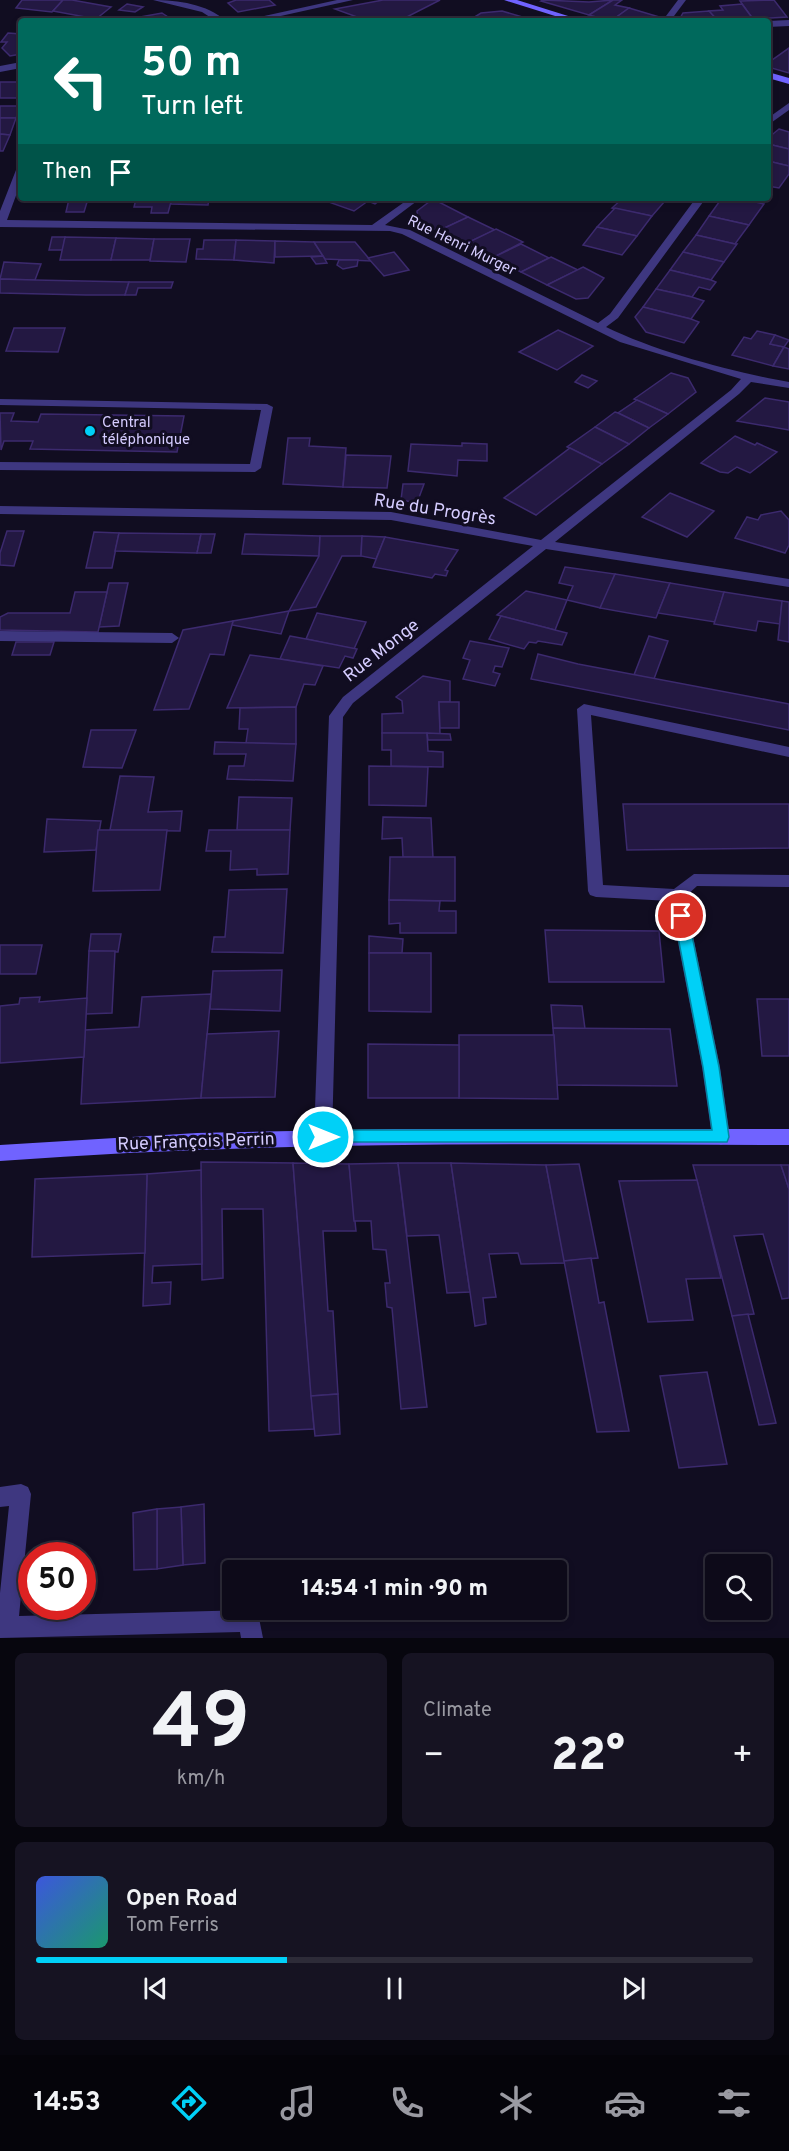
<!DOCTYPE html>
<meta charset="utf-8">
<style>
body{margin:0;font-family:Overpass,sans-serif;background:#161322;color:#f1f3f6;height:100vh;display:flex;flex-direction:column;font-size:22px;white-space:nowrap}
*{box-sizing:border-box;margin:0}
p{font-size:20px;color:#9a9aa2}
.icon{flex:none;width:33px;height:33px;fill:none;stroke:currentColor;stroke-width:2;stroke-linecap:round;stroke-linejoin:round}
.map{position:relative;height:1638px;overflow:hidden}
.details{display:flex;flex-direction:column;gap:15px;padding:15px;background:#07060e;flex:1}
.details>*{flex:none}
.guide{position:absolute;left:18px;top:18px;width:753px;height:183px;border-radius:6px;box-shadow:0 3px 9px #0003,0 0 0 2px #2d2b38;background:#00695c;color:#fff;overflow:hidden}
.fabs{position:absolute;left:705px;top:1554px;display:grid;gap:12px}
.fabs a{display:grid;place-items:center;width:66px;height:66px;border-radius:6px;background:#0d0a19;box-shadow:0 3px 9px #0003,0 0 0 2px #2d2b38;font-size:30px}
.speed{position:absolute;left:18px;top:1542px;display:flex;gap:12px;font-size:30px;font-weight:700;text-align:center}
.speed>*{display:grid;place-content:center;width:78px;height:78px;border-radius:50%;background:#0d0a19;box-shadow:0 3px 9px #0003,0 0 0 2px #2d2b38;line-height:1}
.speed .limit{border:9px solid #d22;background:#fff;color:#111}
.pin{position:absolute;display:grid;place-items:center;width:51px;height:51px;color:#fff;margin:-26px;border:3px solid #fff;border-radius:50%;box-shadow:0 2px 6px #0007}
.me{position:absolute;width:66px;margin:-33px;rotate:90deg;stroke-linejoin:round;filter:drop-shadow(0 0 4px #0008)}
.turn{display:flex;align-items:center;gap:21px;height:126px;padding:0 24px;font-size:27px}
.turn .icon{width:78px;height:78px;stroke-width:2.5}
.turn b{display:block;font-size:42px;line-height:51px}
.then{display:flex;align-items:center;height:57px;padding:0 24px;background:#0003;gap:12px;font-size:22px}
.big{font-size:45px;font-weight:800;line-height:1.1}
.details .card{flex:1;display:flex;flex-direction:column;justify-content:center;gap:9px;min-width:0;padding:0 21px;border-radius:9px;background:#161322}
.details .dial{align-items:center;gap:0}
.dial b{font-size:78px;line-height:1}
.song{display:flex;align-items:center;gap:18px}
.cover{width:72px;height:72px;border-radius:9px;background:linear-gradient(135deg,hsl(230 70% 55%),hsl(160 70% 35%))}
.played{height:6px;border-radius:3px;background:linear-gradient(90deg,#00d0f7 35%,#2d2b38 35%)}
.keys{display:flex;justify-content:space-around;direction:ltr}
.heat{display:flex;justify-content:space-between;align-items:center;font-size:33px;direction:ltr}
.details .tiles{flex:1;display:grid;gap:15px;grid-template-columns:1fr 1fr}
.card:last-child{grid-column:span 2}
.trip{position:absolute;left:222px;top:1560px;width:345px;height:60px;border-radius:6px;background:#0d0a19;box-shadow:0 3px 9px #0003,0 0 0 2px #2d2b38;font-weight:800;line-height:60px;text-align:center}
.tabs{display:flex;height:96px;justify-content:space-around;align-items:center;background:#05040a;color:#9a9aa2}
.tabs .icon{width:42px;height:42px}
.tabs .selected{color:#00d0f7}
.tabs b{font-size:27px;color:#f1f3f6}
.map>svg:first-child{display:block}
.building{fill:#231842;stroke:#3c2a6e;stroke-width:1.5}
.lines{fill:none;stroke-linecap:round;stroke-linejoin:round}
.service{fill:#3e3780;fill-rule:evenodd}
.minor{fill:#3e3780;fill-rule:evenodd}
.tertiary{fill:#3e3780;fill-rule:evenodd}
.secondary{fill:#7063ff;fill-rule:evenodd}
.route{fill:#00d0f7;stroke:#0087a1;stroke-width:1.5}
.poi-dot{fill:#00d0f7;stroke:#110d21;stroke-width:2}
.labels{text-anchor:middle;stroke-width:6;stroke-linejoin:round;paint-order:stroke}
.far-street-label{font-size:15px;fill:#d5ccff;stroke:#110d21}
.far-poi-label{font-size:15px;fill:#d5ccff;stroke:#110d21;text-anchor:start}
.street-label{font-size:18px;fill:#d5ccff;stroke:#110d21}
</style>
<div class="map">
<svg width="789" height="1638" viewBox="0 0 789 1638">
<rect width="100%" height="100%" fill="#110d21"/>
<g class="building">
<polygon points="22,0 63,0 52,12 16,8"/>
<polygon points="63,0 72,0 111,7 96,19 53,11"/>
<polygon points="269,0 275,5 238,12 228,3 236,0"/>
<polygon points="383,0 440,0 399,21 368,21 335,9"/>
<polygon points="543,0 589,2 613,0 589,15 541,1"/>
<polygon points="613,0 622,0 615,5 629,8 611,21 589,15"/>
<polygon points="774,0 787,17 753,19 740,1"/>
<polygon points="127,4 143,7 135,12 119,10"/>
<polygon points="742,4 753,19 718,21 709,11 723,10 720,6"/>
<polygon points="629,8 666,19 611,21"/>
<polygon points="502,11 536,21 468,21 481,13"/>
<polygon points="709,11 718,21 679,20 683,13"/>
<polygon points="162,13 174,21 129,19"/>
<polygon points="8,33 21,34 21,54 10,56 2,48 7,42 1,42"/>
<polygon points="789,48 789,73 768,67 768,63"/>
<rect x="0" y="82" width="21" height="16"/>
<polygon points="0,106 21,106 16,118 0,118"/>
<polygon points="0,118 16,118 10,135 0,134"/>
<polygon points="779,129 789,132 789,149 768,144 768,138"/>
<polygon points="0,134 10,135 3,151 0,151"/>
<polygon points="768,144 789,149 789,166 768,161"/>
<polygon points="768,161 789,166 789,174 779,188 768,186"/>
<polygon points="172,198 209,198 208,205 171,204"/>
<polygon points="172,198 168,213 151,213 152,207 134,207 136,199"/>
<polygon points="325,198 383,198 375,204 368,201 354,211 323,200"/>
<polygon points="623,198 653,198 665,201 652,216 612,208"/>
<polygon points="722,198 738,198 764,204 749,225 709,216"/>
<polygon points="69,199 88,199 84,212 66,212"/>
<polygon points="433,199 468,217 438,231 418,221 417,211"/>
<polygon points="615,208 652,216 637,236 597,227"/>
<polygon points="709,216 749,225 735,244 696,235"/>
<polygon points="468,217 495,230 465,244 438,231"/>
<polygon points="597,227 637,236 622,255 583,245"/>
<polygon points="496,229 523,242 492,258 465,244"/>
<polygon points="696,235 735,244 737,244 724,262 683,252"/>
<polygon points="52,237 65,237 63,250 49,250"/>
<polygon points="65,237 116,238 111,260 60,260"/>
<polygon points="116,238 154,239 150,260 111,260"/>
<polygon points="154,239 190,239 186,262 150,261"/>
<polygon points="204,240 236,240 234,260 196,259 197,249 203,249"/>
<polygon points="236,240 275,241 274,263 234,260"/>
<polygon points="275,241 314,242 323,256 275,257"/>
<polygon points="314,242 355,242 371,261 325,259"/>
<polygon points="521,244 549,258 521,272 492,258"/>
<polygon points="394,252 409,270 384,276 368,258"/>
<polygon points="683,252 724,262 711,280 670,270"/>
<polygon points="323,256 327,263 316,264 311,257"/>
<polygon points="551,257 578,270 547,285 521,272"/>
<polygon points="339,260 358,260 357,266 343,269 337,265"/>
<polygon points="4,262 41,264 35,280 0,279"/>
<polygon points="583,267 604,278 588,298 576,299 547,285"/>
<polygon points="670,270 711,280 716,282 710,290 699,287 692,297 656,289"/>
<polygon points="0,279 35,280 129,282 125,295 86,295 0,293"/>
<polygon points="129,282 173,282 171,288 138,288 136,295 125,295"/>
<polygon points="656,289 692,297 704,301 691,319 643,307"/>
<polygon points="643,307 691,319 699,322 684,343 646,332 635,317"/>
<polygon points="14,328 65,328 58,352 6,351"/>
<polygon points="558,330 593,346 557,370 519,352"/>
<polygon points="757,331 775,335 770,344 784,347 773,366 732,355 744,337 751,339"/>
<polygon points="775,335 789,340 784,347 770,344"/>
<polygon points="784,347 789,349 789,369 773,366"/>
<polygon points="671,373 688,378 696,392 668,414 634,399"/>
<polygon points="582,375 597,381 588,388 575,382"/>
<polygon points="765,398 789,402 789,430 737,421"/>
<polygon points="637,400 668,414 649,428 618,413"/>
<polygon points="615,412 618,413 649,428 629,444 595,427"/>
<polygon points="0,413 14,413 11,421 38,422 41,414 184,416 177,452 30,449 33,441 4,441 1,450"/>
<polygon points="595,427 629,444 602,464 567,447"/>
<polygon points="735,436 755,445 757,443 777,452 750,473 737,467 728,473 720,472 701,463"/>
<polygon points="288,438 310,438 309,446 346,448 343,487 283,484"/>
<polygon points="462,443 487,444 487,461 458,460 457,476 408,471 411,444 462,446"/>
<polygon points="570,448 602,464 536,515 504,498"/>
<polygon points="346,455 391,456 387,488 343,487"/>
<polygon points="403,484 424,484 417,503 401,500"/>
<polygon points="670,493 714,511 687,537 642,517"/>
<polygon points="781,511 789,520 789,545 785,553 735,538 747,517 758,520 761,515"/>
<polygon points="7,531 24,531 14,566 0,565 0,553"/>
<polygon points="94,532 119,533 112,568 86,568"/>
<polygon points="119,533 201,534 197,553 115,551"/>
<polygon points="201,534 215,534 211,553 197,553"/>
<polygon points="245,534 320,536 319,556 242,554"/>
<polygon points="320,536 362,536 361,556 342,556 316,607 289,611 319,556"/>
<polygon points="362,536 385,537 376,559 361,556"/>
<polygon points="385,537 458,550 445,570 448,571 446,576 435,574 432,578 373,567"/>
<polygon points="565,567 615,574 601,608 567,600 573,586 559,583"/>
<polygon points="615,574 670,583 656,618 600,608"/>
<polygon points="109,583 128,583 119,626 99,627"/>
<polygon points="670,583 724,592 715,622 658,613"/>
<polygon points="526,591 567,600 555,630 497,615"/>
<polygon points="75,592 107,592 98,632 0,630 0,617 8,613 70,613"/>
<polygon points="724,592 782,601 780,624 758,621 756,631 714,624"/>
<polygon points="782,601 789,602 789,642 778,640"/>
<polygon points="289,611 281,634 232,625 233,621"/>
<polygon points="317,613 366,622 354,649 306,639"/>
<polygon points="501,616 555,630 567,633 562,645 538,641 536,643 529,642 524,649 489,639"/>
<polygon points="233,621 224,655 210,654 189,709 154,710 183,630"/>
<polygon points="290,636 306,639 357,649 353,658 345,656 339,668 280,659"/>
<polygon points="649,636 668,641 654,679 634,675"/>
<polygon points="470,641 509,648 502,667 495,666 493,672 500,674 495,686 463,679 470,660 463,658"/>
<polygon points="16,642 54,642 50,655 12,655"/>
<polygon points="538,654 578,664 789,704 789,730 531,679"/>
<polygon points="250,655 280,659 323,666 315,685 304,684 296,707 227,708"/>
<polygon points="423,676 450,681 450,702 439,702 440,734 382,733 382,714 403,713 402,701 396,697"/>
<polygon points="439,702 459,702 459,728 440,728"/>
<polygon points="296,707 296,744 246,743 248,729 239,729 240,708"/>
<polygon points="91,730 136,730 122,768 83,767"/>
<polygon points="382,733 427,733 428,751 443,752 443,767 391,766 391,750 382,750"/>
<polygon points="427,733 450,734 451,740 428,740"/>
<polygon points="215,742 296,744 293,781 227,779 229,766 244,766 246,754 214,754"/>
<polygon points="369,766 428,767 426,806 369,805"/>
<polygon points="120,776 154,777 148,812 182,811 180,831 110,830"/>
<polygon points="239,797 292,798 290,830 237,830"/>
<polygon points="623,804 789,804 789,848 627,850"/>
<polygon points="383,817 431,818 433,858 403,857 402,838 382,839"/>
<polygon points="47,819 101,821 96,850 44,852"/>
<polygon points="98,830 167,830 160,890 93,891"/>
<polygon points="209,830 290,830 288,874 257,875 257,869 230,870 231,851 206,851"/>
<polygon points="390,857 455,857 455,901 389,900"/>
<polygon points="287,889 283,953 212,952 214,937 225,937 229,890"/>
<polygon points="389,900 440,901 439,911 456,911 456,933 400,933 400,923 389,924"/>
<polygon points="545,930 659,931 664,982 549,982"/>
<polygon points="91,934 121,934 118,952 89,951"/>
<polygon points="369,936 403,939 402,953 369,953"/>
<polygon points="0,945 42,945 36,974 0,974"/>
<polygon points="89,951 115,951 112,1013 86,1014"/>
<polygon points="369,953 431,953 431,1012 369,1011"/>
<polygon points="282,970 280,1011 210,1009 213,971"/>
<polygon points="211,994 201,1098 81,1104 85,1030 139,1027 142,997"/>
<polygon points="40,997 39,1002 87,998 84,1057 0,1063 0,1006 19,1004 20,998"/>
<polygon points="757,999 789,999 789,1056 762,1056"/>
<polygon points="551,1005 582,1006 585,1029 553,1028"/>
<polygon points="553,1028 670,1029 677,1086 557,1085"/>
<polygon points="279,1031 275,1097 201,1098 207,1034"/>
<polygon points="459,1035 554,1035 558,1099 459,1098"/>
<polygon points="368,1044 459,1045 459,1098 368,1098"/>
<polygon points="201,1162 293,1163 314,1429 269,1431 263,1209 222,1209 223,1278 202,1280"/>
<polygon points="293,1163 349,1164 356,1231 323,1231 328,1311 333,1311 338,1394 311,1396"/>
<polygon points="398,1163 427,1407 401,1409 392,1308 387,1307 385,1283 390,1283 386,1250 373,1249 371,1221 354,1221 349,1164"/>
<polygon points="398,1163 451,1163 470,1292 447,1293 439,1235 407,1236"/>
<polygon points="451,1163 546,1165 565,1263 521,1264 518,1253 489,1254 496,1297 483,1298 486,1324 475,1326"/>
<polygon points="579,1164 598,1258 564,1261 546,1165"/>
<polygon points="693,1165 781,1165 789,1189 789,1298 782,1299 763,1234 734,1236 754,1314 732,1316"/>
<polygon points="781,1165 789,1165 789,1189"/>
<polygon points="201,1170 202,1264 153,1266 152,1283 171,1282 170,1304 143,1306 147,1174"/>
<polygon points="147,1174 145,1253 32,1257 35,1179"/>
<polygon points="697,1180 721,1278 686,1279 693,1320 648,1322 619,1181"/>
<polygon points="591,1258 599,1303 604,1302 629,1431 597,1432 564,1261"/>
<polygon points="748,1314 776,1423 759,1425 732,1316"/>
<polygon points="707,1372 727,1464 679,1468 660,1376"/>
<polygon points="338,1394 340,1434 315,1436 311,1396"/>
<polygon points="204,1504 205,1563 183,1565 181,1507"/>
<polygon points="181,1507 183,1565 157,1569 157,1509"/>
<polygon points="157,1509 157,1569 134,1570 133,1513"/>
</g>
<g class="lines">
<g class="service">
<polygon points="678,0 686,0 674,16 675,21 667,21 666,16"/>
<polygon points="0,399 267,404 273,407 261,468 255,472 0,470 0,462 250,464 261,410 0,405"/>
<polygon points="0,631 172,633 179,638 172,643 0,641"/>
<polygon points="584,704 789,747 789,757 591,715 603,885 674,889 694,874 789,875 789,887 697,886 685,897 720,1067 730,1137 727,1142 721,1145 715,1142 712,1137 702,1067 670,901 596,897 590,895 588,891 577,709"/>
<polygon points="21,1484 28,1487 31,1494 19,1616 250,1610 258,1613 263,1638 241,1638 240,1632 0,1638 0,1593 9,1506 0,1507 0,1487"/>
</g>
<g class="minor">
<path d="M153,0C178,0 207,4 226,21H216L202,12Z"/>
<polygon points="337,0 353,0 258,21 242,21"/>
<polygon points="21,62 21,68 0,72 0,66"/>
<polygon points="789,103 789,110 768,125 768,118"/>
<path d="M21,167V182L7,220L372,225L410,198H421L385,225L410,230L598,323L610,314L696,198H706L618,318L606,327C657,352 733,372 789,382V388L751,382L739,394L555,542L789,579V587L546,549L353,703L343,717L332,1137L329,1142L323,1145L317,1142L314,1137L329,716L343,697L533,546L391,520L0,514V506L391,512L541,540L731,390L741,379L620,342L402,234L390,231L0,227V211L16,170Z"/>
</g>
<polygon class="tertiary" points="789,20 789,26 768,27 768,21"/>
<g class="secondary">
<polygon points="504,0 517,0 584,21 571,21"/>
<polygon points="768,72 789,78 789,84 768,78"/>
<path d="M394,1129H789V1145C526,1144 263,1141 0,1161V1145L197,1133Z"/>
</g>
</g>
<polygon class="route" points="681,911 688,916 719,1067 729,1137 727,1142 317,1142 315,1137 317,1132 323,1130 712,1130 703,1067 674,916"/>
<circle class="poi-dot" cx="90" cy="431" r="6"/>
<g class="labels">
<g class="far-street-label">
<text transform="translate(462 245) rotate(26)" y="5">Rue Henri Murger</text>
</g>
<g class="far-poi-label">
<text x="102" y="427">Central<tspan x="102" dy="17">téléphonique</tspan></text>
</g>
<g class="street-label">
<text transform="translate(435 509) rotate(9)" y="6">Rue du Progrès</text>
<text transform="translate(381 650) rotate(-38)" y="6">Rue Monge</text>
<text transform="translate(196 1141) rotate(-2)" y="6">Rue François Perrin</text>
</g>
</g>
</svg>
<div class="fabs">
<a><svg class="icon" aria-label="search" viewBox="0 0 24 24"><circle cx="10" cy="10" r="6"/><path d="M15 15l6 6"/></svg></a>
</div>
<div class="speed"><div class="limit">50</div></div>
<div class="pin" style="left:681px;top:916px;background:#d93025"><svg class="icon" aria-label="arrive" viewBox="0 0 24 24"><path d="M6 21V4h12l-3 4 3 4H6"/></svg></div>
<svg class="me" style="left:323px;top:1137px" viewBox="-20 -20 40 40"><circle r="17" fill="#00d0f7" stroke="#fff" stroke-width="3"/><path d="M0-11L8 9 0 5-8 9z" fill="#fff"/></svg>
<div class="trip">14:54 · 1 min · 90 m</div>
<div class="guide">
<div class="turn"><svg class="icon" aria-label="left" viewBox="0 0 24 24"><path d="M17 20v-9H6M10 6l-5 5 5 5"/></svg><div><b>50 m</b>Turn left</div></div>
<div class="then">Then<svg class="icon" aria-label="arrive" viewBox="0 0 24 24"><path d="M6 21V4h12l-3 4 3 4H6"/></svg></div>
</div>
</div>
<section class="details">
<div class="tiles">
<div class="card dial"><b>49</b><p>km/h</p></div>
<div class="card"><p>Climate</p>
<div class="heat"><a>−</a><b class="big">22°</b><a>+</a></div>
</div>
<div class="card">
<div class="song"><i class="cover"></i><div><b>Open Road</b><p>Tom Ferris</p></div></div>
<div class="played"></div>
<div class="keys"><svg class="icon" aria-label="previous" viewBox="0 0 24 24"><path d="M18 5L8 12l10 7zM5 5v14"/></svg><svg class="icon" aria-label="pause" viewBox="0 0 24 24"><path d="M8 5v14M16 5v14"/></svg><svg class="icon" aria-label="next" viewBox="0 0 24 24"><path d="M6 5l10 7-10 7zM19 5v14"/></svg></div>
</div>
</div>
</section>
<nav class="tabs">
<b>14:53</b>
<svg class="icon selected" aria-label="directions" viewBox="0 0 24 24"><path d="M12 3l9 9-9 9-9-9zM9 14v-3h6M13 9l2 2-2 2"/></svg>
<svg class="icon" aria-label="music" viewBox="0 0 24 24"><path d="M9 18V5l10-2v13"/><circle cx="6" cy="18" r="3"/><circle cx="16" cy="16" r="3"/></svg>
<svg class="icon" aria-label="phone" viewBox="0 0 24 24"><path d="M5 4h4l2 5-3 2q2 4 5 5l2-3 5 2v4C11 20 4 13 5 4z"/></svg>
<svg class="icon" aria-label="climate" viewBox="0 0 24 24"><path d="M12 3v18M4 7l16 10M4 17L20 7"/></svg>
<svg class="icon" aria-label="car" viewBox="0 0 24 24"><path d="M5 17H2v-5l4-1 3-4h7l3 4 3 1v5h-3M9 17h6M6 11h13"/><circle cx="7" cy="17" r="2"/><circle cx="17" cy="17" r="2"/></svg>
<svg class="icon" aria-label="filters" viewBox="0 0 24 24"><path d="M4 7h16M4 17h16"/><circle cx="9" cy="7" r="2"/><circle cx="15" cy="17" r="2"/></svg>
</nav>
